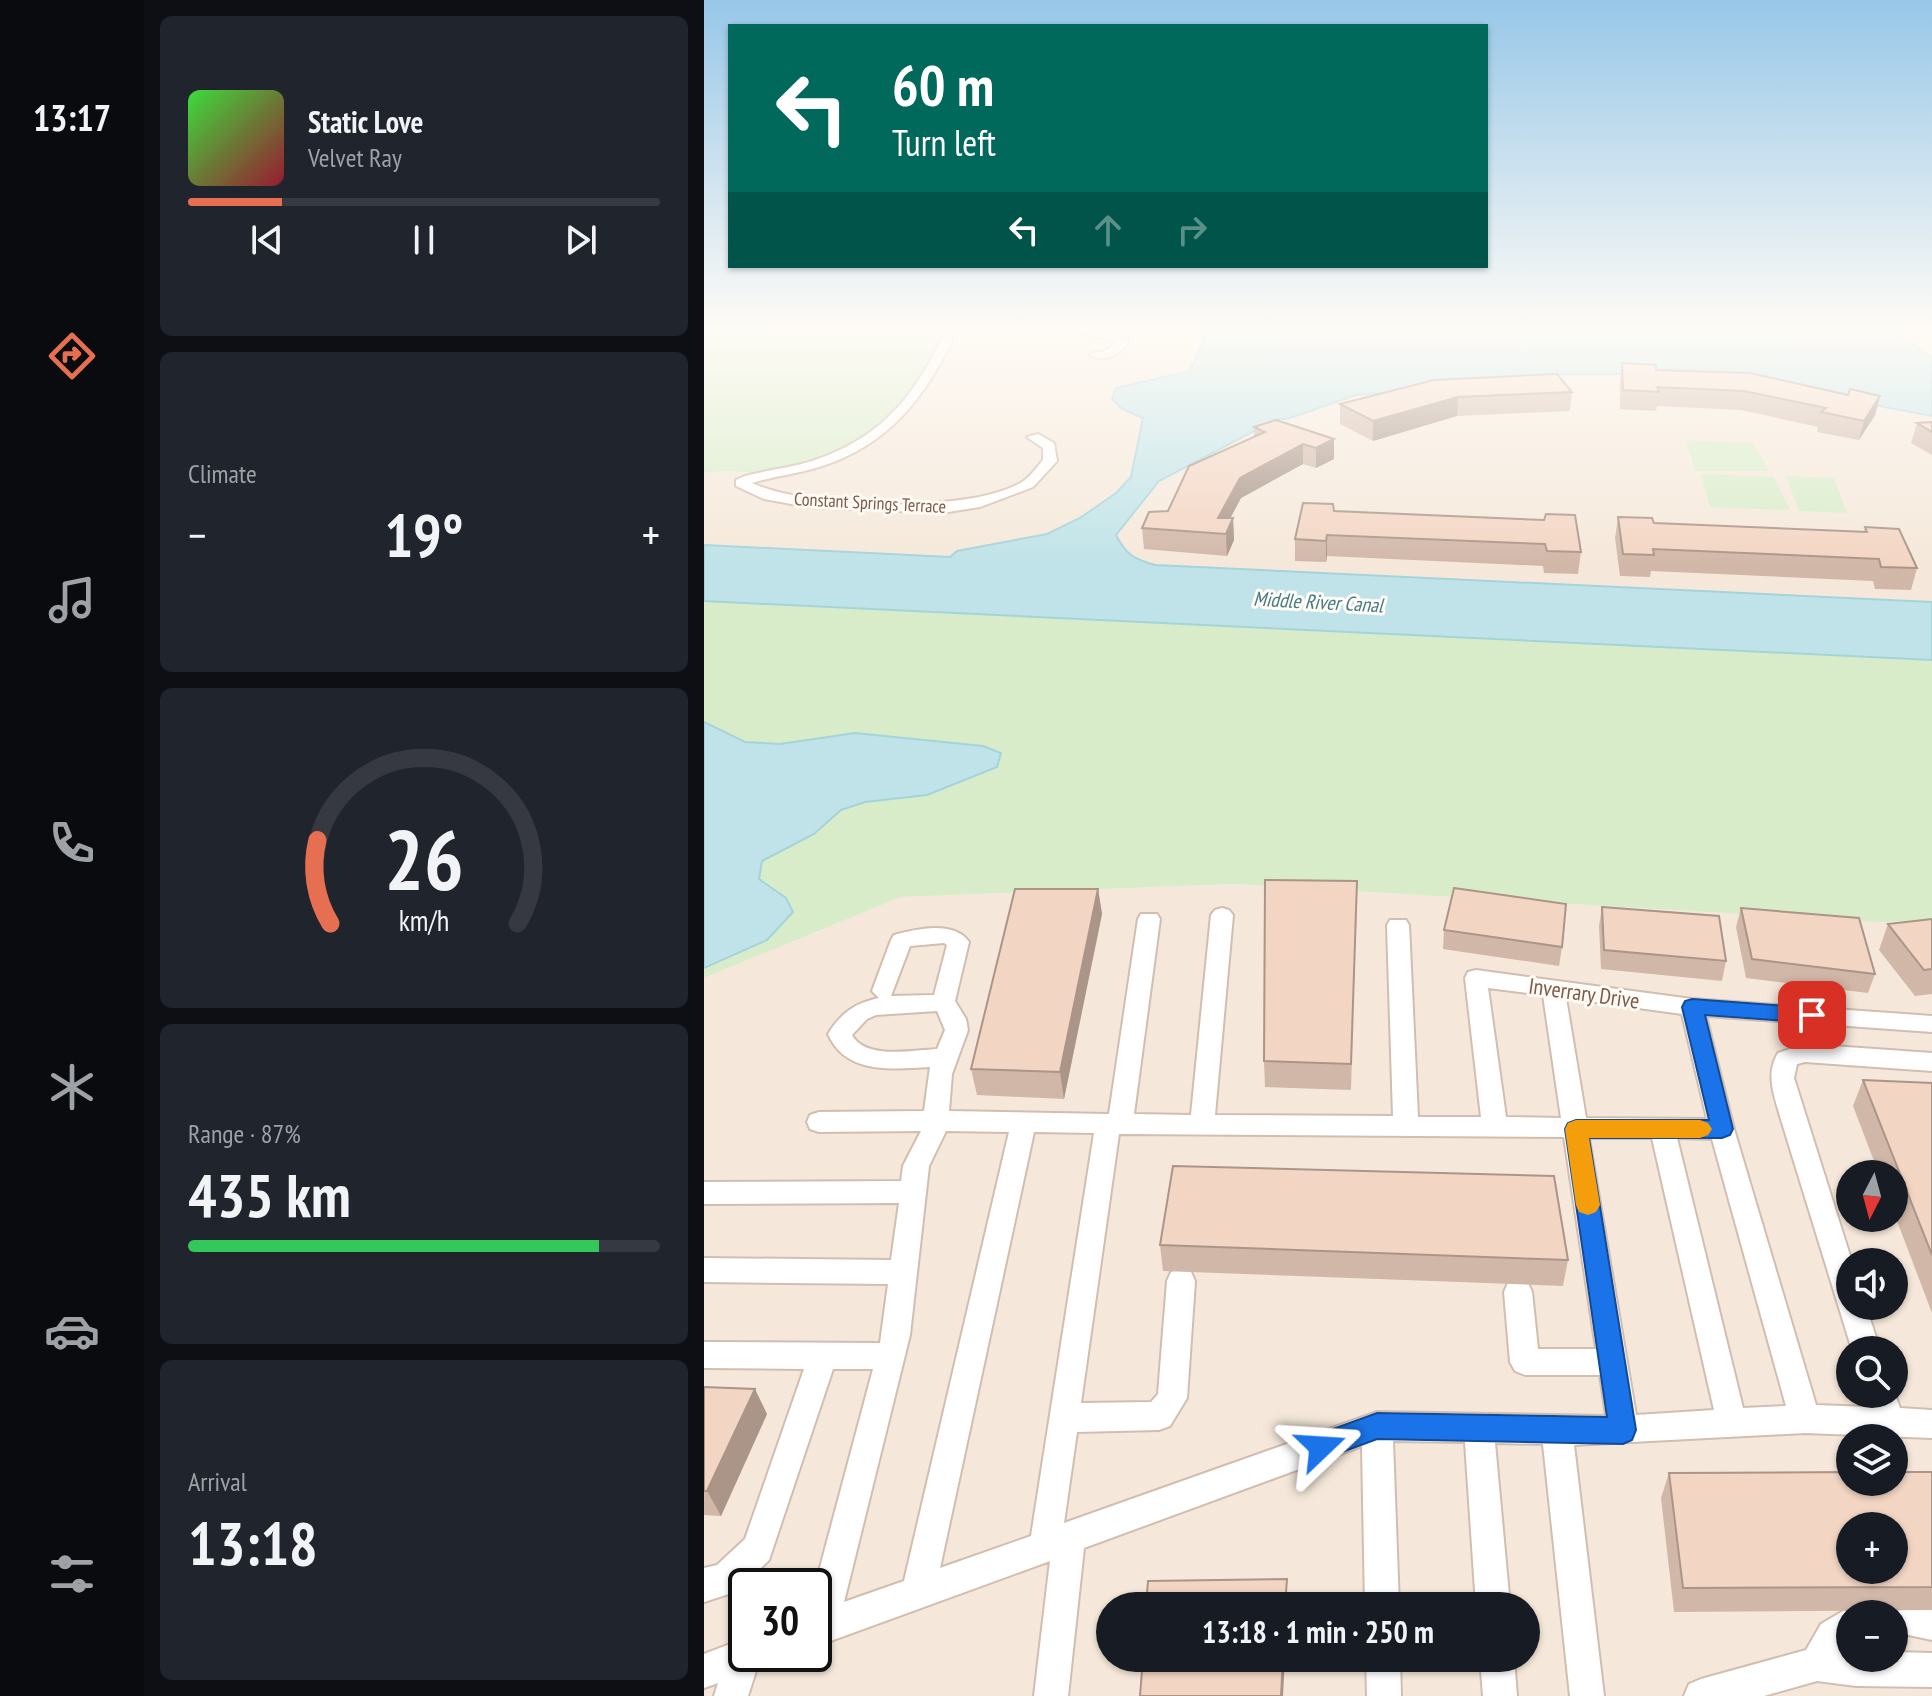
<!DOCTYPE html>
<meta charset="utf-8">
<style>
body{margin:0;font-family:"PT Sans Narrow",sans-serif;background:#20242c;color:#f1f3f6;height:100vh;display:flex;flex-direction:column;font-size:30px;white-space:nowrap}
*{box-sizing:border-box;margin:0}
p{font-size:26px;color:#9ea1a6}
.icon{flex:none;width:44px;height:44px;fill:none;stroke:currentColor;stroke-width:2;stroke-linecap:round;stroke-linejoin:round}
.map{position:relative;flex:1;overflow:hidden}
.drawer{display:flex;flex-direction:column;gap:16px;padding:16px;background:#0d0f14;width:560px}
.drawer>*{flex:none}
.banner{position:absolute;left:24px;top:24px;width:760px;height:244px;border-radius:0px;box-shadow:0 2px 6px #0004;background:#00695c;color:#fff;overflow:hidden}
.needle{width:52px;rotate:186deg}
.controls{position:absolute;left:1132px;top:1160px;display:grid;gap:16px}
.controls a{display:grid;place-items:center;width:72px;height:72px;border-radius:50%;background:#171b24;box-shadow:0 2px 6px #0004;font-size:40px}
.speed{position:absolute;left:24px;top:1568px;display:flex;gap:16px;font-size:40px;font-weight:700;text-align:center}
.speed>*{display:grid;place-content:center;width:104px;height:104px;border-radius:50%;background:#171b24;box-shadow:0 2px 6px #0004;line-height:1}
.speed .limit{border:4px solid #111;border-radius:12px;background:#fff;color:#111}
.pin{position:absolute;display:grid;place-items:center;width:68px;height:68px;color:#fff;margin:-34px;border-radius:16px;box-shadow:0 4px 12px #0006}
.me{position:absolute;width:88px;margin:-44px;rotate:70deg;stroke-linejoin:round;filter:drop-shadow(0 0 6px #0008)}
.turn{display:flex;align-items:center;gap:28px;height:168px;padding:0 32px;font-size:36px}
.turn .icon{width:104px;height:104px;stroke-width:2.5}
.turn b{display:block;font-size:56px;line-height:68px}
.lanes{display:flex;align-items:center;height:76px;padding:0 32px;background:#0003;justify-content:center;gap:40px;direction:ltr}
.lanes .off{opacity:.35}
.big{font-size:60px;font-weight:600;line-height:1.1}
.drawer .tile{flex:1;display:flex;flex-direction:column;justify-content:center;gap:12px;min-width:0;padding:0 28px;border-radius:12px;background:#20242c}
.drawer .dial{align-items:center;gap:0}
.dial svg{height:208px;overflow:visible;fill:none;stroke:#363941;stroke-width:7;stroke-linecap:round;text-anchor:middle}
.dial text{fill:#f1f3f6;stroke:none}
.song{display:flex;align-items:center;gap:24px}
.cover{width:96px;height:96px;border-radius:12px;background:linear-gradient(135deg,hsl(120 70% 55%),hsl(350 70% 35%))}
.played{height:8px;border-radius:4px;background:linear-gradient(90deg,#e76f51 20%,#363941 20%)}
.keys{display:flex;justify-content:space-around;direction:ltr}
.heat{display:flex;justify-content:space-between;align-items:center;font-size:44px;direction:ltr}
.charge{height:12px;border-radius:6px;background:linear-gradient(90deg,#34c759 87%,#363941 0)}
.trip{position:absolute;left:392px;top:1592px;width:444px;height:80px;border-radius:40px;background:#171b24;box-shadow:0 2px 6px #0004;font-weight:600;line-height:80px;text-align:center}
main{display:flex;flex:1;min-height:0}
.dock{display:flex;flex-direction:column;width:144px;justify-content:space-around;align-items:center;background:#090b0e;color:#9ea1a6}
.dock .icon{width:56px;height:56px}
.dock .selected{color:#e76f51}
.dock b{font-size:36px;color:#f1f3f6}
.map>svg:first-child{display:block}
.residential{fill:#f5e8da;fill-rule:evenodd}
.green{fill:#d8ecc9}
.water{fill:#bfe3e8;stroke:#a5d3da;stroke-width:2}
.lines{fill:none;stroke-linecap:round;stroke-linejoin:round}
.street-casing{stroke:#d1beb0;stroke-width:4}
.street{fill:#fff;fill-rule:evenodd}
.wall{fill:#d1b7a8}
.shaded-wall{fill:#aa9588}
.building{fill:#f3d5c3;stroke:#aa9588;stroke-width:2;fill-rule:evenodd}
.route{fill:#1a73e8;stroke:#114b97;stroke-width:2}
.slow{fill:#f59e0b}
.labels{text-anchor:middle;stroke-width:6;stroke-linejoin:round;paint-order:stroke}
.far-street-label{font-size:18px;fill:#7a5c4d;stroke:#fffaf3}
.far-water-label{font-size:20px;font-style:italic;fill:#437c86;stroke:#fffaf3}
.street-label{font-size:22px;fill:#7a5c4d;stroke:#fffaf3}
</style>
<main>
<nav class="dock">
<b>13:17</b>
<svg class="icon selected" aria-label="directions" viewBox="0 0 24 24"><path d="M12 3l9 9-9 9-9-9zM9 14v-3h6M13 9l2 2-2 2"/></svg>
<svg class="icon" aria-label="music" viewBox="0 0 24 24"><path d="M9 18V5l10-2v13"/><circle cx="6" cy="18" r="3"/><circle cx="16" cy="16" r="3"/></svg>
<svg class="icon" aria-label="phone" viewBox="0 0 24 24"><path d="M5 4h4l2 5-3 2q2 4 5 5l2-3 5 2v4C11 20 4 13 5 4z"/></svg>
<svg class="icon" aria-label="climate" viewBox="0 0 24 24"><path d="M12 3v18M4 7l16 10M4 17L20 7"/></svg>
<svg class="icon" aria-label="car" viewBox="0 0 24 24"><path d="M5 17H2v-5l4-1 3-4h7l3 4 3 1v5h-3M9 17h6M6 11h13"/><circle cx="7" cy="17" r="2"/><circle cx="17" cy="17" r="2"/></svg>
<svg class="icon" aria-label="filters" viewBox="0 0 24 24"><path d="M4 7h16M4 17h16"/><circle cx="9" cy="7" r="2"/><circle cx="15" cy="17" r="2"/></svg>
</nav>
<section class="drawer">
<div class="tile">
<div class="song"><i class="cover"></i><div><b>Static Love</b><p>Velvet Ray</p></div></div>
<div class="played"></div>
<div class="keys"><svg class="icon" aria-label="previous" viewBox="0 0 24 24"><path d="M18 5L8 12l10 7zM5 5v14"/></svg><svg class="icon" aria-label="pause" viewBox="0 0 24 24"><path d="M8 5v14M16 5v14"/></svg><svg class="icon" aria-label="next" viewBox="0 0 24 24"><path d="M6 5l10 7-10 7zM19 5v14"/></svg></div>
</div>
<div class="tile"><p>Climate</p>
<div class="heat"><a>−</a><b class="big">19°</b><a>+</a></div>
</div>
<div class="tile dial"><svg viewBox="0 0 100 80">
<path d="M14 69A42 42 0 1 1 86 69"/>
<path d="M14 69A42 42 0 0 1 9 37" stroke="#e76f51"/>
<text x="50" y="56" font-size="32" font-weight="700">26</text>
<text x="50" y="72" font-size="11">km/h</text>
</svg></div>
<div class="tile"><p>Range · 87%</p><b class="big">435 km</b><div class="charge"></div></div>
<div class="tile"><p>Arrival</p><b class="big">13:18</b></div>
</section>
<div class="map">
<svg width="1228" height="1696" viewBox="0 0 1228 1696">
<rect width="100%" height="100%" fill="#fdf6ec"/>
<g class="residential">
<polygon points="250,327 483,327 501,339 486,371 470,376 418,409 439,418 427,477 412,493 376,518 343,534 246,557 0,545 0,473 22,471 48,473"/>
<polygon points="1178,327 1228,327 1228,358 1199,337"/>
<polygon points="852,374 935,374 1063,385 1228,416 1228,602 451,565 428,559 420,552 411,535 455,482 571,419 586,418 652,395 681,393 738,382"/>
<path d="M529,884L1173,922L1228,921V1696H0V978L197,897ZM1146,1174H1190V1218H1146ZM1146,1262H1190V1306H1146ZM1146,1350H1190V1394H1146ZM1146,1438H1190V1482H1146ZM1146,1526H1190V1570H1146ZM42,1586H110V1654H42ZM406,1606H822V1658H406ZM1146,1614H1190V1658H1146Z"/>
</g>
<g class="green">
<polygon points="0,327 250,327 191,423 115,463 48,473 22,471 0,473"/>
<polygon points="982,440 1049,443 1065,471 991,471"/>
<polygon points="997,474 1070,477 1086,510 1006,507"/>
<polygon points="1082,476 1130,478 1143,513 1095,511"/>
<polygon points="0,601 1228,660 1228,921 1173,922 529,884 197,897 0,978"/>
</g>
<g class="water">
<path d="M483,327H1178L1199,337L1228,358V416L1063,385L935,374H852L738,382L681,393L652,395L586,418L571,420L455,481L412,535C422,555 430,559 451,565L1228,602V660L0,601V545L246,557L253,551L343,534L376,518L412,493L427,477L439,418L418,409L408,399L412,388L486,371L501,339Z"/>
<polygon points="0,722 41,742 76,744 151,733 279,746 297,753 293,767 223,795 161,802 137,810 110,834 58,861 55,879 82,898 89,912 63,940 0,968"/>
</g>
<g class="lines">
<g class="street-casing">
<g id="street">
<path d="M244,327C286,327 393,318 424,342C417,355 399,363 386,355L388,353L401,351L412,343C364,322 303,332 252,333C222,396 185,446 115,467C93,474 70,476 48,483C104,509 265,514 318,482C326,477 333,467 339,460V448L323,437L334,434L350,443L353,461L329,487L276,507L238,513L104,507L60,499L32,486V480L41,476C63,470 86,468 108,461C181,437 212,393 244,327Z"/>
<path d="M518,908L525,910L529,915L511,1115L689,1116L683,925L686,920H702L705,925L714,1117H777L761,978L764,972L772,970L988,999L1228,1016V1032L1002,1016L1030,1129L1112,1405L1165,1407L1161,1394L1190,1392L1196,1408L1228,1410V1438L1101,1433L870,1445L900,1696H866L839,1444L791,1443L806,1606H772L761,1442L689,1441L695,1606H661L658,1446L380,1548L364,1696H330L346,1561L110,1647V1590L169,1369H129L65,1560L34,1591L0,1602V1568L13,1565L41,1539L100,1369L0,1368V1342L176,1343L184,1284L0,1282V1258L187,1260L195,1203L0,1204V1182L197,1181L199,1166L217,1131L115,1132L106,1129L103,1122L106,1115L115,1112L220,1111L226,1067C188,1069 142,1075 124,1034C137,1013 151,1003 175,998L168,991L187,940L190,935C212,929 250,920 265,942L251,1001L262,1019L264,1030L248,1074L245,1111L405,1114L434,919L437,914H453L456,919L430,1114L487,1115L507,915L511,910ZM240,943L243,945L230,995L187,996L206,946ZM784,988L839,995L857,1118L802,1117ZM862,998L978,1014L1003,1119L882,1118ZM233,1011L241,1030L233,1049C210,1050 161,1060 148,1035L163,1019L172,1015ZM242,1131L305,1132L200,1581L140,1602L206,1335L225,1166ZM330,1132L390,1133L327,1536L236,1568ZM415,1134L860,1137L892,1349H834L828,1292L824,1283L814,1280L804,1283L800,1292L806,1362L811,1371L821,1375H896L902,1416L673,1412L360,1523L373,1432L455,1430L466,1426L483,1398L491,1281L487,1272L477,1269L467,1272L463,1281L454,1394L447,1402L377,1403ZM885,1138H948L1010,1410L932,1415ZM973,1138L1008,1139L1082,1406L1039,1408Z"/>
<path d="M1100,1044L1228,1053V1071L1101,1062L1093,1064L1090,1078L1148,1262L1146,1306H1162L1176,1350H1148L1075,1113C1069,1092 1062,1073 1074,1053Z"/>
<polygon points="1190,1598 1228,1605 1228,1640 1190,1632 1190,1614 1174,1614 1178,1603"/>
<polygon points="1146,1607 1159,1614 1146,1614 1146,1644 1140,1650 1146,1651 1146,1658 1190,1658 1190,1652 1228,1653 1228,1687 1152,1686 1113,1681 1060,1696 980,1696 985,1684 997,1679 1102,1650 1117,1624"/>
<polygon points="42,1638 42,1654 63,1654 58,1666 53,1668 44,1696 10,1696 14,1683 0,1688 0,1654"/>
<polygon points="662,1658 696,1658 697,1696 663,1696"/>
<polygon points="776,1658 810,1658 813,1696 779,1696"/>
</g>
</g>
<use href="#street" class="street"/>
</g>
<g class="wall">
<polygon points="918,363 952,370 1144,395 1176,396 1171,415 1155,440 1113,432 1114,427 1037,410 953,406 952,411 916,409 916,382"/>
<polygon points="730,380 868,392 866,411 753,416 669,441 636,424 636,404"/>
<polygon points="1228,422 1228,455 1207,443 1213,423"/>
<polygon points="550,427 630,439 630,459 612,468 599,464 537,498 526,518 529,518 530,540 523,556 440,549 438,528 464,511 550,437"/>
<polygon points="630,511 840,520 877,552 874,574 840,573 839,566 623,556 622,562 591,561 591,539"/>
<polygon points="914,517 950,523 1160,532 1161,527 1213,568 1207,590 1171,589 1169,581 947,571 946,577 916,576 911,538"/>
<polygon points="653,881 647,1090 561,1087 560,1061"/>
<polygon points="394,889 398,914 360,1099 273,1095 267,1069"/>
<polygon points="898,907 1022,961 1018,981 897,969 895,926"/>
<polygon points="1037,908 1171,974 1164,993 1042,978 1032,927"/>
<polygon points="1228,919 1228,994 1211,996 1175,950 1184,924"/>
<polygon points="740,930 858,947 855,966 739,949"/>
<polygon points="1159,1080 1228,1083 1228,1313 1190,1213 1190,1174 1175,1174 1149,1106"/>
<polygon points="456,1245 864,1260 859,1286 459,1271"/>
<polygon points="0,1387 63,1414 17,1516 0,1515"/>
<polygon points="1228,1472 1228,1610 970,1612 957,1498 965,1473"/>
</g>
<g class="shaded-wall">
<polygon points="1176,396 1171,415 1155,440 1160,421"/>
<polygon points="754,397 753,416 669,441 669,421"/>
<polygon points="630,439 630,459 612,468 612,448"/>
<polygon points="599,444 599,464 537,498 518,534 514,518 536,478"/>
<polygon points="529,518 530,540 523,556 522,534"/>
<polygon points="623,535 623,556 622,562 622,541"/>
<polygon points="394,889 398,914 360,1099 356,1072"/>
<polygon points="51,1389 63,1414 17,1516 3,1491"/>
<polygon points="579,1658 581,1658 579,1696 577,1696"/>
</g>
<g class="building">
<polygon points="918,363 952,365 952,370 1046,373 1144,395 1146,389 1176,396 1160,421 1117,412 1122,408 1040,391 953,387 955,392 919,390"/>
<polygon points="853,374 868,392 754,397 669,421 636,404 730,380"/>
<polygon points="572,420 630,439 612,448 599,444 536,478 514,518 529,518 522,534 438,528 445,512 464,511 485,466 561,432 550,427"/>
<polygon points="1228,422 1228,432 1213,423"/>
<polygon points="599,503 629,504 630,511 840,520 842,514 871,515 877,552 843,551 841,544 623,535 622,541 591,539"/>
<polygon points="914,517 948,518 950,523 1163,532 1161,527 1195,529 1213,568 1177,567 1175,559 949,549 950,555 919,554"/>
<polygon points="561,880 653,881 647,1064 560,1061"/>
<polygon points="750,888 862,904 858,947 740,930"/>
<polygon points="311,889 394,889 356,1072 267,1069"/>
<polygon points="898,907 1015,916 1022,961 900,950"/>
<polygon points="1037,908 1155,918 1171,974 1048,959"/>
<polygon points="1228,919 1228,969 1220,970 1184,924"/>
<polygon points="1159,1080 1228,1083 1228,1255"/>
<polygon points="469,1166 850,1176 864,1260 456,1245"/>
<polygon points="0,1387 51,1389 3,1491 0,1491"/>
<path d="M1146,1472V1482H1190V1472H1228V1587L979,1588L965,1473ZM1146,1526H1190V1570H1146Z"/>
<polygon points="583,1579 581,1606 442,1606 444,1581"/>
<polygon points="439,1658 579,1658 577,1696 436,1696"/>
</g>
<linearGradient id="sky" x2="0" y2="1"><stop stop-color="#97c7e8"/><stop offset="0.58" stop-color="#fefbf6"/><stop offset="1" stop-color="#fefbf6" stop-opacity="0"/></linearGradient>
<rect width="1228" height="565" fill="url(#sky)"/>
<polygon class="route" points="988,999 1108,1008 1116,1010 1119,1015 1116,1021 1108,1023 1001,1015 1029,1129 1026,1135 1018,1138 885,1138 932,1430 928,1440 919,1444 673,1439 617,1460 607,1456 603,1447 607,1437 673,1413 903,1417 861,1129 864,1123 872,1120 1005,1120 978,1007 981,1001"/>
<polygon class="slow" points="872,1120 996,1120 1004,1123 1008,1129 1004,1135 996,1138 885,1138 896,1205 892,1212 884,1215 875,1212 872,1205 861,1129 864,1123"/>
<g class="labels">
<g class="far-street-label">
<text transform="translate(166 503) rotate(3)" y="6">Constant Springs Terrace</text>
</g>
<g class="far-water-label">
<text transform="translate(614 602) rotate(3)" y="7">Middle River Canal</text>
</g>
<g class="street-label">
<text transform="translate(880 993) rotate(8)" y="8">Inverrary Drive</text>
</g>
</g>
</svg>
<div class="controls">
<a><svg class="needle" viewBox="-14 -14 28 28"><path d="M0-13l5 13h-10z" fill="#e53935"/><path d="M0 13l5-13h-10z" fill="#9ea1a6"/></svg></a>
<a><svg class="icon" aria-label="sound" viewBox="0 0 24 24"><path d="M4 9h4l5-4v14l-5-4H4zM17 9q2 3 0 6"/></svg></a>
<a><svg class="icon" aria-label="search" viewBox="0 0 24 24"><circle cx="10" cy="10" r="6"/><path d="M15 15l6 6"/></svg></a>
<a><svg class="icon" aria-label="layers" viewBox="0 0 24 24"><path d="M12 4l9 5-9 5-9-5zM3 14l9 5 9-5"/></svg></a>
<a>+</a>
<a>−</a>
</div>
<div class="speed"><div class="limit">30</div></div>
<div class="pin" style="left:1108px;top:1015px;background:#d93025"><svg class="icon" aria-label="arrive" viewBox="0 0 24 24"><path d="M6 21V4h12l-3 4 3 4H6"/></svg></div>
<svg class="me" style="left:617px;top:1447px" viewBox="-20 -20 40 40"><path d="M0-17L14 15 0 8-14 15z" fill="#1a73e8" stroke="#fff" stroke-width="4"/></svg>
<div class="trip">13:18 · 1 min · 250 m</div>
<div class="banner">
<div class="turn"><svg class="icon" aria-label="left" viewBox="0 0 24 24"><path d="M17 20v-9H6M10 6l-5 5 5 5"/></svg><div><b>60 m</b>Turn left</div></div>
<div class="lanes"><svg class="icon" aria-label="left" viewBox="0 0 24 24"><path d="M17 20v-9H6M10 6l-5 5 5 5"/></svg><svg class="icon off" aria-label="ahead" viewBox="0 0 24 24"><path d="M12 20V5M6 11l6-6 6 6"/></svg><svg class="icon off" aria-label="right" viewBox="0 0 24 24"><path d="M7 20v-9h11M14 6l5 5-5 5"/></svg></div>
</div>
</div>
</main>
